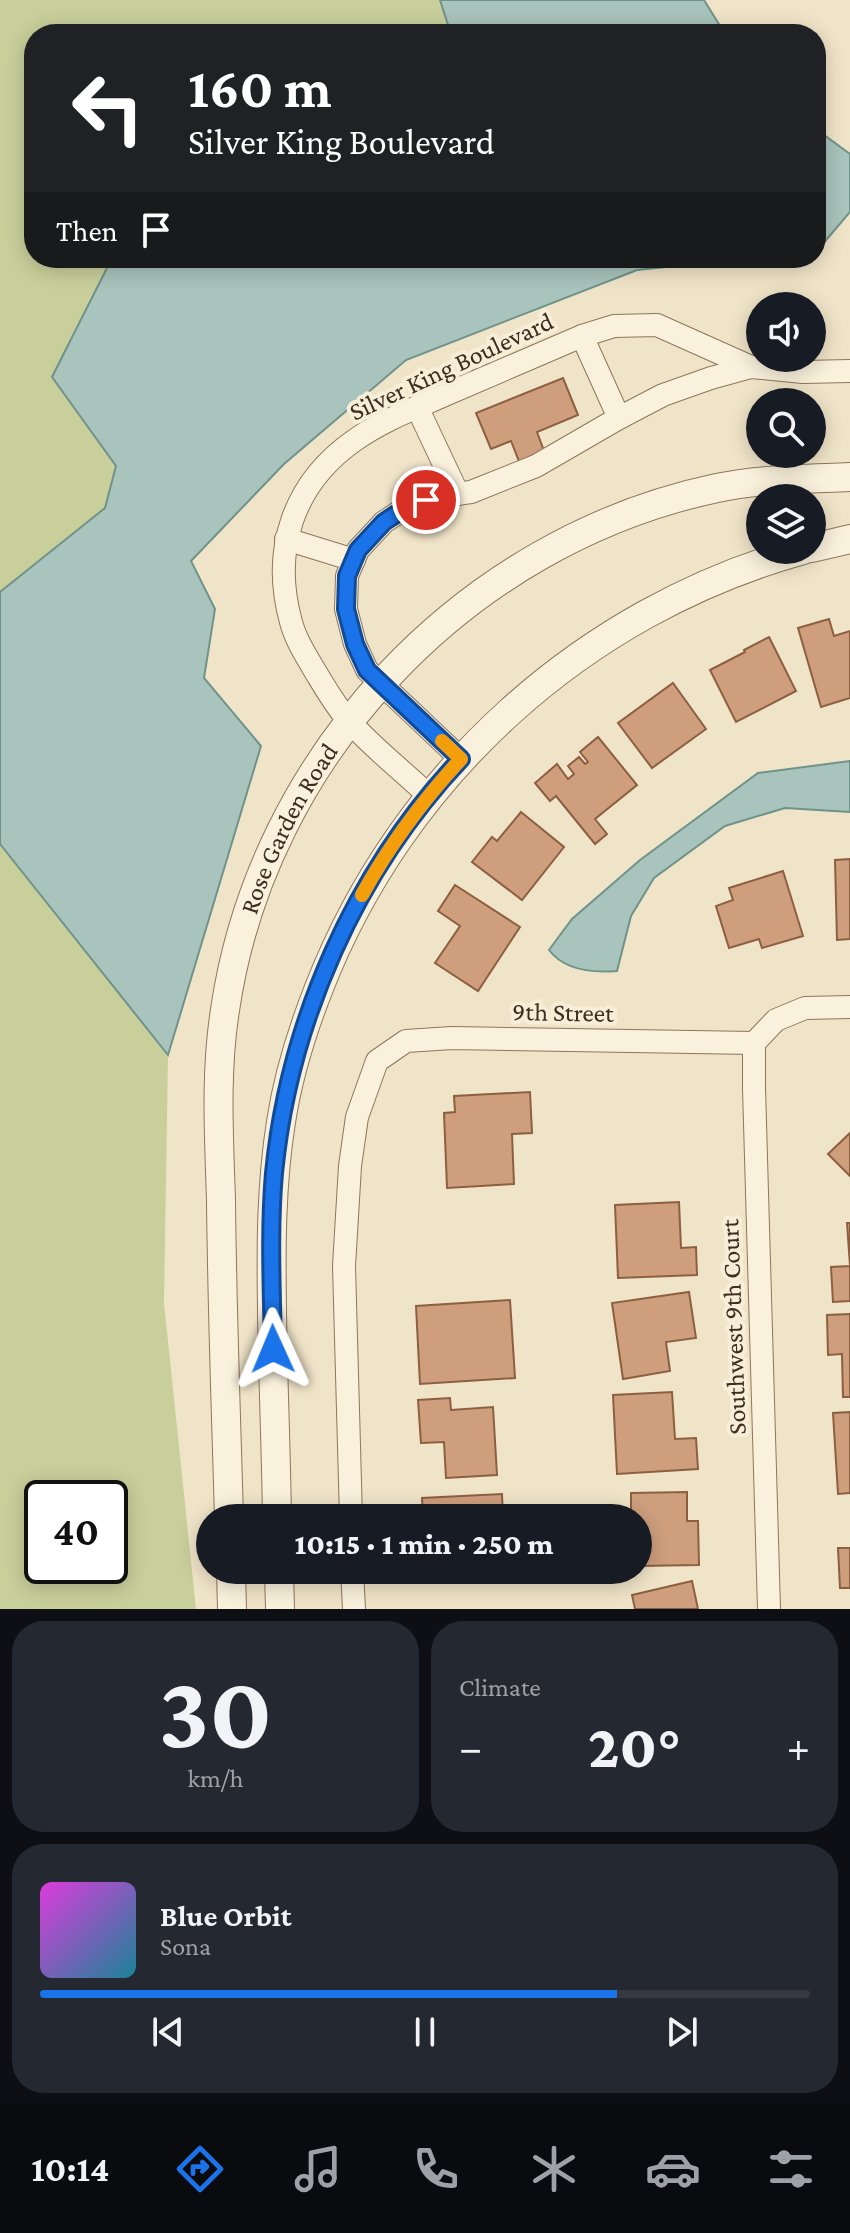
<!DOCTYPE html>
<meta charset="utf-8">
<style>
body{margin:0;font-family:"Crimson Pro",serif;background:#242831;color:#f1f3f6;height:100vh;display:flex;flex-direction:column;font-size:30px;white-space:nowrap}
*{box-sizing:border-box;margin:0}
p{font-size:26px;color:#9ea1a6}
.icon{flex:none;width:44px;height:44px;fill:none;stroke:currentColor;stroke-width:2;stroke-linecap:round;stroke-linejoin:round}
.map{position:relative;height:1609px;overflow:hidden}
.sheet{display:flex;flex-direction:column;gap:12px;padding:12px;background:#0d0f14;flex:1}
.sheet>*{flex:none}
.hud{position:absolute;left:24px;top:24px;width:802px;height:244px;border-radius:32px;box-shadow:0 4px 20px #0003;background:#202124;color:#fff;overflow:hidden}
.fabs{position:absolute;left:746px;top:292px;display:grid;gap:16px}
.fabs a{display:grid;place-items:center;width:80px;height:80px;border-radius:50%;background:#171b24;box-shadow:0 4px 20px #0003;font-size:40px}
.speed{position:absolute;left:24px;top:1480px;display:flex;gap:16px;font-size:40px;font-weight:700;text-align:center}
.speed>*{display:grid;place-content:center;width:104px;height:104px;border-radius:50%;background:#171b24;box-shadow:0 4px 20px #0003;line-height:1}
.speed .limit{border:4px solid #111;border-radius:12px;background:#fff;color:#111}
.pin{position:absolute;display:grid;place-items:center;width:68px;height:68px;color:#fff;margin:-34px;border:4px solid #fff;border-radius:50%;box-shadow:0 2px 8px #0007}
.me{position:absolute;width:88px;margin:-44px;rotate:359deg;stroke-linejoin:round;filter:drop-shadow(0 0 6px #0008)}
.turn{display:flex;align-items:center;gap:28px;height:168px;padding:0 32px;font-size:36px}
.turn .icon{width:104px;height:104px;stroke-width:2.5}
.turn b{display:block;font-size:56px;line-height:68px}
.then{display:flex;align-items:center;height:76px;padding:0 32px;background:#0003;gap:16px;font-size:30px}
.big{font-size:60px;font-weight:800;line-height:1.1}
.sheet .card{flex:1;display:flex;flex-direction:column;justify-content:center;gap:12px;min-width:0;padding:0 28px;border-radius:32px;background:#242831}
.sheet .dial{align-items:center;gap:0}
.dial b{font-size:104px;line-height:1}
.song{display:flex;align-items:center;gap:24px}
.cover{width:96px;height:96px;border-radius:12px;background:linear-gradient(135deg,hsl(300 70% 55%),hsl(190 70% 35%))}
.played{height:8px;border-radius:4px;background:linear-gradient(90deg,#1a73e8 75%,#363941 75%)}
.keys{display:flex;justify-content:space-around;direction:ltr}
.heat{display:flex;justify-content:space-between;align-items:center;font-size:44px;direction:ltr}
.sheet .tiles{flex:1;display:grid;gap:12px;grid-template-columns:1fr 1fr}
.card:last-child{grid-column:span 2}
.trip{position:absolute;left:196px;top:1504px;width:456px;height:80px;border-radius:40px;background:#171b24;box-shadow:0 4px 20px #0003;font-weight:800;line-height:80px;text-align:center}
.tabs{display:flex;height:128px;justify-content:space-around;align-items:center;background:#090b0e;color:#9ea1a6}
.tabs .icon{width:56px;height:56px}
.tabs .active{color:#1a73e8}
.tabs b{font-size:36px;color:#f1f3f6}
.map>svg:first-child{display:block}
.green{fill:#c9cf9b;fill-rule:evenodd}
.water{fill:#a9c4bc;stroke:#6f938a;stroke-width:2}
.building{fill:#cf9f7d;stroke:#8d5f41;stroke-width:2}
.lines{fill:none;stroke-linecap:round;stroke-linejoin:round}
.minor-casing{stroke:#8d765c;stroke-width:24}
.tertiary-casing{stroke:#8d765c;stroke-width:30}
.minor{stroke:#faf1dc;stroke-width:22}
.tertiary{stroke:#faf1dc;stroke-width:28}
.route-casing{stroke:#114b97;stroke-width:20}
.route{stroke:#1a73e8;stroke-width:14}
.slow{stroke:#f59e0b;stroke-width:14}
.labels{text-anchor:middle;stroke-width:8;stroke-linejoin:round;paint-order:stroke}
.street-label{font-size:26px;fill:#3d2e20;stroke:#f7eed8}
</style>
<div class="map">
<svg width="850" height="1609" viewBox="0 0 850 1609">
<rect width="100%" height="100%" fill="#f0e4c8"/>
<g class="green">
<polygon points="0,0 440,0 451,34 34,34 34,258 112,258 52,377 116,466 105,508 0,592"/>
<path d="M0,844L168,1055L164,1303L196,1609H0ZM42,1498H110V1566H42Z"/>
</g>
<g class="water">
<polygon points="440,0 704,0 725,34 451,34"/>
<polygon points="816,129 850,154 850,212 816,252"/>
<polygon points="112,258 754,258 637,270 406,360 284,464 191,561 215,609 204,678 261,746 168,1055 0,844 0,592 105,508 116,466 52,377"/>
<path d="M850,761V812L785,808L725,826L654,878L631,916L617,971C593,973 565,971 549,950L572,919L640,860L758,773Z"/>
</g>
<g class="building">
<polygon points="563,378 578,415 537,432 547,459 522,469 511,441 491,449 476,413"/>
<polygon points="829,619 834,636 850,631 850,698 821,707 798,628"/>
<polygon points="769,637 796,691 736,722 710,670 745,652 744,650"/>
<polygon points="673,683 706,729 652,768 618,723"/>
<polygon points="598,737 637,785 595,819 607,834 595,844 556,796 550,801 535,783 557,764 568,779 574,774 568,766 579,757 585,764 588,762 580,752"/>
<polygon points="521,812 564,847 522,900 472,862 492,837 497,841"/>
<polygon points="850,859 850,939 837,940 835,860"/>
<polygon points="783,871 803,936 762,948 759,939 729,948 716,906 733,900 729,888"/>
<polygon points="455,885 520,927 478,991 435,963 460,926 438,911"/>
<polygon points="530,1092 532,1133 512,1134 514,1184 447,1188 444,1113 455,1112 454,1096"/>
<polygon points="850,1133 850,1176 828,1154"/>
<polygon points="679,1202 681,1248 696,1247 697,1275 618,1278 615,1205"/>
<polygon points="847,1223 850,1223 850,1301 833,1302 831,1267 850,1266"/>
<polygon points="689,1292 696,1338 666,1342 670,1371 623,1379 612,1303"/>
<polygon points="510,1300 515,1378 420,1384 416,1306"/>
<polygon points="850,1314 850,1397 843,1397 842,1354 828,1355 827,1315"/>
<polygon points="672,1392 675,1439 696,1438 698,1469 617,1474 613,1395"/>
<polygon points="450,1398 451,1410 493,1407 497,1475 446,1478 444,1442 421,1443 418,1400"/>
<polygon points="850,1412 850,1493 838,1494 833,1413"/>
<polygon points="687,1492 687,1521 698,1521 699,1565 638,1566 638,1518 631,1518 631,1493"/>
<polygon points="502,1494 503,1518 423,1518 422,1498"/>
<polygon points="838,1548 850,1548 850,1588 840,1588"/>
<polygon points="442,1570 505,1570 505,1571 442,1574"/>
<polygon points="692,1581 698,1609 635,1609 632,1595"/>
</g>
<g class="lines">
<g class="minor-casing">
<g id="minor">
<polyline points="582,336 619,418"/>
<polyline points="417,407 458,494"/>
<polyline points="286,539 354,560"/>
<polyline points="461,759 367,670 355,644 346,609 347,576 358,550 384,522 410,505 442,496 471,492 536,466 619,418 663,395 711,378 751,367"/>
<path d="M429,796C403,771 373,748 349,721C337,708 327,691 318,676C308,659 296,641 291,622C271,550 293,483 355,440C383,420 416,408 447,394C492,375 537,355 582,336L614,326L657,325L751,367L803,372L850,371"/>
<polyline points="754,1043 754,1088 769,1609"/>
<polyline points="754,1043 776,1020 805,1008 850,1007"/>
<polyline points="351,1518 344,1266 350,1166 357,1117 377,1061 406,1041 452,1038 754,1043"/>
<polyline points="352,1570 354,1609"/>
</g>
</g>
<g class="tertiary-casing">
<g id="tertiary">
<polyline points="812,548 850,539"/>
<path id="s1" d="M229,1518C226,1412 222,1306 221,1200C219,1137 215,1073 225,1010C262,756 465,541 717,488C760,479 805,479 850,477"/>
<path d="M277,1518C276,1449 273,1380 272,1311C271,1247 271,1185 281,1122C288,1076 302,1031 319,988C402,775 583,611 803,550"/>
<polyline points="231,1570 232,1609"/>
<polyline points="279,1570 280,1609"/>
</g>
</g>
<use href="#minor" class="minor"/>
<use href="#tertiary" class="tertiary"/>
</g>
<g class="lines">
<g class="route-casing">
<path id="route" d="M273,1349C272,1290 269,1231 274,1173C289,1021 356,870 461,759L367,670L355,644L346,609L347,576L358,550L384,522L410,505L426,500"/>
</g>
<use href="#route" class="route"/>
<path class="slow" d="M362,895C389,846 423,800 461,759L442,741"/>
</g>
<g class="labels">
<g class="street-label">
<text transform="translate(451 366) rotate(-25)" y="9">Silver King Boulevard</text>
<text dy="9" stroke="none"><textPath href="#s1" startOffset="702">Rose Garden Road</textPath></text>
<text transform="translate(563 1012) rotate(1)" y="9">9th Street</text>
<text transform="translate(733 1327) rotate(-92)" y="9">Southwest 9th Court</text>
</g>
</g>
</svg>
<div class="fabs">
<a><svg class="icon" aria-label="sound" viewBox="0 0 24 24"><path d="M4 9h4l5-4v14l-5-4H4zM17 9q2 3 0 6"/></svg></a>
<a><svg class="icon" aria-label="search" viewBox="0 0 24 24"><circle cx="10" cy="10" r="6"/><path d="M15 15l6 6"/></svg></a>
<a><svg class="icon" aria-label="layers" viewBox="0 0 24 24"><path d="M12 4l9 5-9 5-9-5zM3 14l9 5 9-5"/></svg></a>
</div>
<div class="speed"><div class="limit">40</div></div>
<div class="pin" style="left:426px;top:500px;background:#d93025"><svg class="icon" aria-label="arrive" viewBox="0 0 24 24"><path d="M6 21V4h12l-3 4 3 4H6"/></svg></div>
<svg class="me" style="left:273px;top:1349px" viewBox="-20 -20 40 40"><path d="M0-17L14 15 0 8-14 15z" fill="#1a73e8" stroke="#fff" stroke-width="4"/></svg>
<div class="trip">10:15 · 1 min · 250 m</div>
<div class="hud">
<div class="turn"><svg class="icon" aria-label="left" viewBox="0 0 24 24"><path d="M17 20v-9H6M10 6l-5 5 5 5"/></svg><div><b>160 m</b>Silver King Boulevard</div></div>
<div class="then">Then<svg class="icon" aria-label="arrive" viewBox="0 0 24 24"><path d="M6 21V4h12l-3 4 3 4H6"/></svg></div>
</div>
</div>
<section class="sheet">
<div class="tiles">
<div class="card dial"><b>30</b><p>km/h</p></div>
<div class="card"><p>Climate</p>
<div class="heat"><a>−</a><b class="big">20°</b><a>+</a></div>
</div>
<div class="card">
<div class="song"><i class="cover"></i><div><b>Blue Orbit</b><p>Sona</p></div></div>
<div class="played"></div>
<div class="keys"><svg class="icon" aria-label="previous" viewBox="0 0 24 24"><path d="M18 5L8 12l10 7zM5 5v14"/></svg><svg class="icon" aria-label="pause" viewBox="0 0 24 24"><path d="M8 5v14M16 5v14"/></svg><svg class="icon" aria-label="next" viewBox="0 0 24 24"><path d="M6 5l10 7-10 7zM19 5v14"/></svg></div>
</div>
</div>
</section>
<nav class="tabs">
<b>10:14</b>
<svg class="icon active" aria-label="directions" viewBox="0 0 24 24"><path d="M12 3l9 9-9 9-9-9zM9 14v-3h6M13 9l2 2-2 2"/></svg>
<svg class="icon" aria-label="music" viewBox="0 0 24 24"><path d="M9 18V5l10-2v13"/><circle cx="6" cy="18" r="3"/><circle cx="16" cy="16" r="3"/></svg>
<svg class="icon" aria-label="phone" viewBox="0 0 24 24"><path d="M5 4h4l2 5-3 2q2 4 5 5l2-3 5 2v4C11 20 4 13 5 4z"/></svg>
<svg class="icon" aria-label="climate" viewBox="0 0 24 24"><path d="M12 3v18M4 7l16 10M4 17L20 7"/></svg>
<svg class="icon" aria-label="car" viewBox="0 0 24 24"><path d="M5 17H2v-5l4-1 3-4h7l3 4 3 1v5h-3M9 17h6M6 11h13"/><circle cx="7" cy="17" r="2"/><circle cx="17" cy="17" r="2"/></svg>
<svg class="icon" aria-label="filters" viewBox="0 0 24 24"><path d="M4 7h16M4 17h16"/><circle cx="9" cy="7" r="2"/><circle cx="15" cy="17" r="2"/></svg>
</nav>
